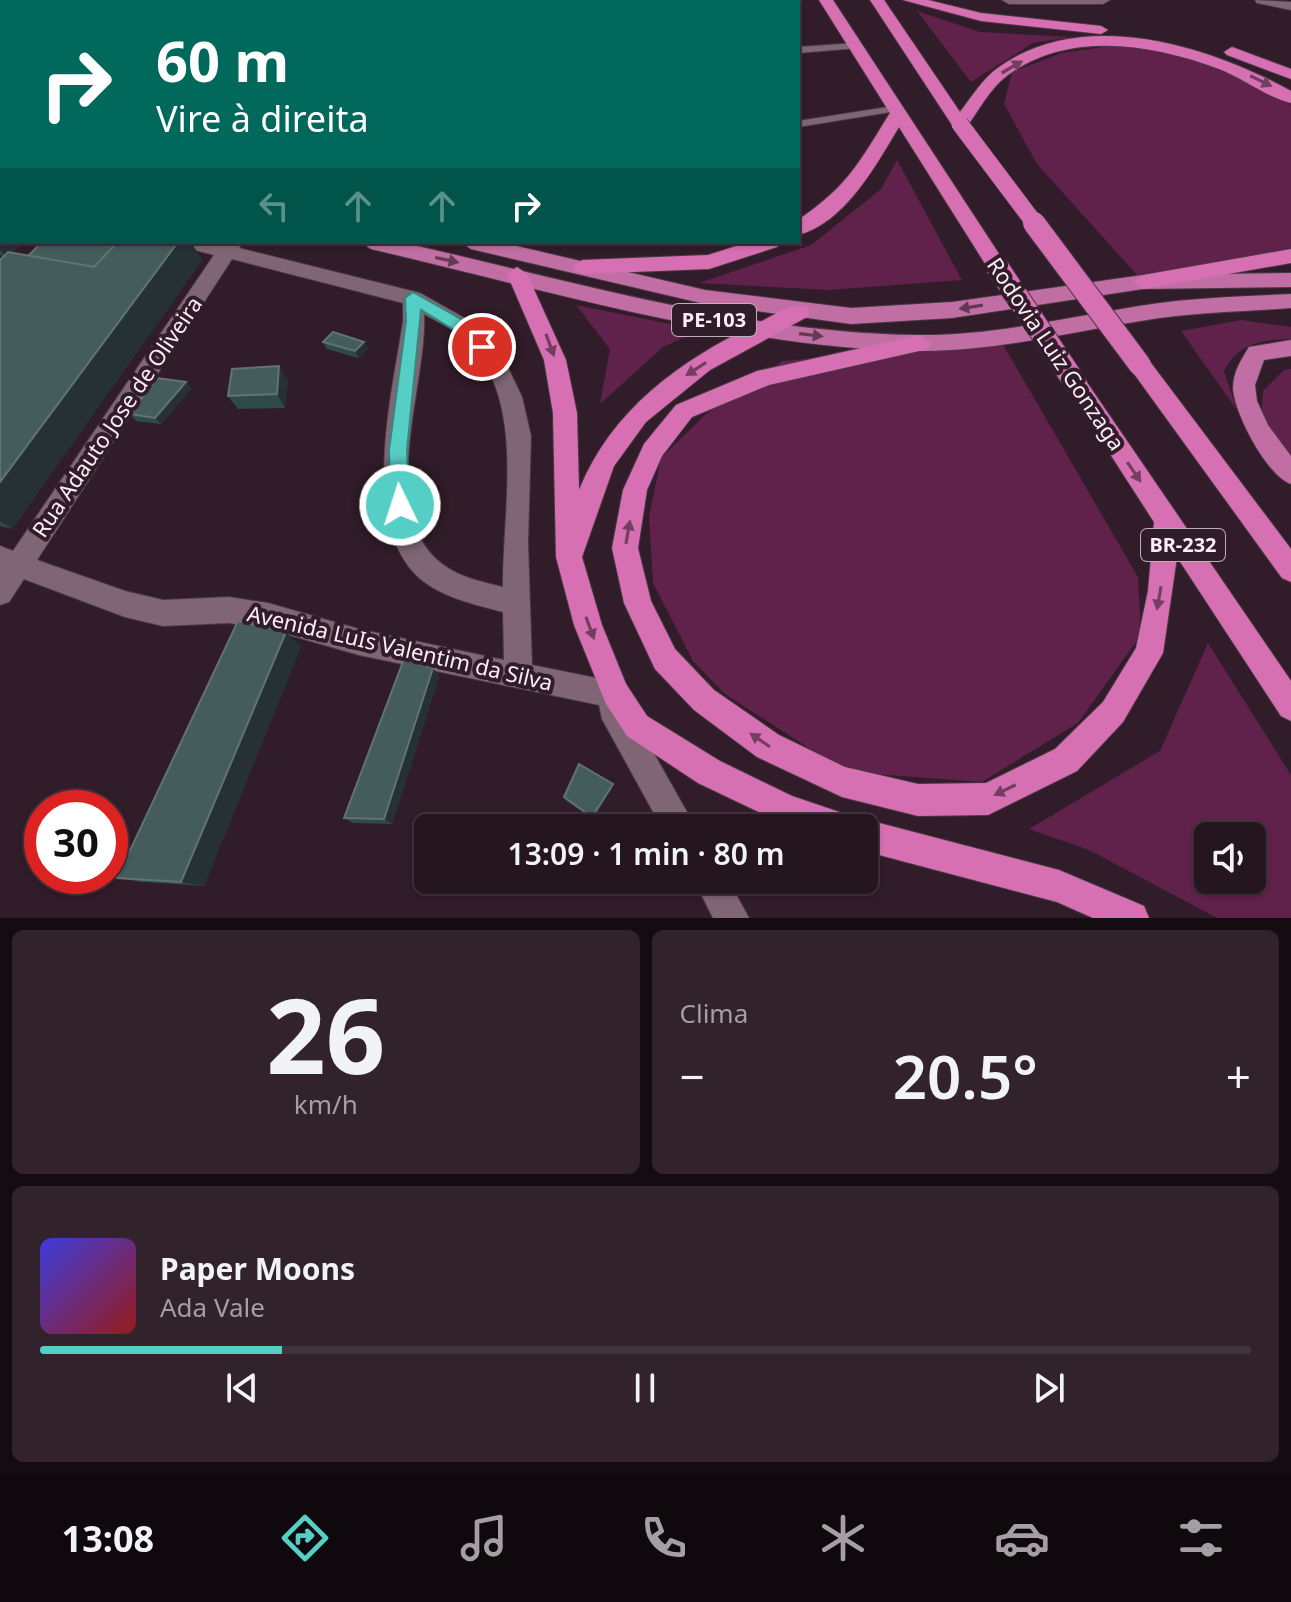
<!DOCTYPE html>
<html lang="pt">
<meta charset="utf-8">
<style>
body{margin:0;font-family:"Noto Sans",sans-serif;background:#31222c;color:#f1f3f6;height:100vh;display:flex;flex-direction:column;font-size:30px;white-space:nowrap}
*{box-sizing:border-box;margin:0}
p{font-size:26px;color:#a39fa4}
.icon{flex:none;width:44px;height:44px;fill:none;stroke:currentColor;stroke-width:2;stroke-linecap:round;stroke-linejoin:round}
.map{position:relative;height:918px;overflow:hidden}
.panel{display:flex;flex-direction:column;gap:12px;padding:12px;background:#140c11;flex:1}
.panel>*{flex:none}
.hud{position:absolute;left:0px;top:0px;width:800px;height:244px;box-shadow:0 2px 6px #0004,0 0 0 2px #42343d;background:#00695c;color:#fff;overflow:hidden}
.controls{position:absolute;left:1194px;top:822px;display:grid;gap:16px}
.controls a{display:grid;place-items:center;width:72px;height:72px;border-radius:12px;background:#25151f;box-shadow:0 2px 6px #0004,0 0 0 2px #42343d;font-size:40px}
.speed{position:absolute;left:24px;top:790px;display:flex;gap:16px;font-size:40px;font-weight:700;text-align:center}
.speed>*{display:grid;place-content:center;width:104px;height:104px;border-radius:50%;background:#25151f;box-shadow:0 2px 6px #0004,0 0 0 2px #42343d;line-height:1}
.speed .limit{border:12px solid #d22;background:#fff;color:#111}
.pin{position:absolute;display:grid;place-items:center;width:68px;height:68px;color:#fff;margin:-34px;border:4px solid #fff;border-radius:50%;box-shadow:0 2px 8px #0007}
.me{position:absolute;width:88px;margin:-44px;rotate:356deg;stroke-linejoin:round;filter:drop-shadow(0 0 6px #0008)}
.turn{display:flex;align-items:center;gap:28px;height:168px;padding:0 24px;font-size:36px}
.turn .icon{width:104px;height:104px;stroke-width:2.5}
.turn b{display:block;font-size:56px;line-height:68px}
.lanes{display:flex;align-items:center;height:76px;padding:0 24px;background:#0003;justify-content:center;gap:40px;direction:ltr}
.lanes .off{opacity:.35}
.big{font-size:60px;font-weight:600;line-height:1.1}
.panel .tile{flex:1;display:flex;flex-direction:column;justify-content:center;gap:12px;min-width:0;padding:0 28px;border-radius:12px;background:#31222c}
.panel .dial{align-items:center;gap:0}
.dial b{font-size:104px;line-height:1}
.song{display:flex;align-items:center;gap:24px}
.cover{width:96px;height:96px;border-radius:12px;background:linear-gradient(135deg,hsl(240 70% 55%),hsl(0 70% 35%))}
.played{height:8px;border-radius:4px;background:linear-gradient(90deg,#55cec5 20%,#42343d 20%)}
.keys{display:flex;justify-content:space-around;direction:ltr}
.heat{display:flex;justify-content:space-between;align-items:center;font-size:44px;direction:ltr}
.panel .tiles{flex:1;display:grid;gap:12px;grid-template-columns:1fr 1fr}
.tile:last-child{grid-column:span 2}
.trip{position:absolute;left:414px;top:814px;width:464px;height:80px;border-radius:12px;background:#25151f;box-shadow:0 2px 6px #0004,0 0 0 2px #42343d;font-weight:600;line-height:80px;text-align:center}
.tabs{display:flex;height:128px;justify-content:space-around;align-items:center;background:#0f080c;color:#a39fa4}
.tabs .icon{width:56px;height:56px}
.tabs .active{color:#55cec5}
.tabs b{font-size:36px;color:#f1f3f6}
.map>svg:first-child{display:block}
.green{fill:#60214b;fill-rule:evenodd}
.lines{fill:none;stroke-linecap:round;stroke-linejoin:round}
.service-casing{stroke:#4a3944;stroke-width:2}
.minor-casing{stroke:#4a3944;stroke-width:2}
.primary-casing{stroke:#4a3944;stroke-width:2}
.trunk-casing{stroke:#4a3944;stroke-width:2}
.service{fill:#806675;fill-rule:evenodd}
.minor{fill:#806675;fill-rule:evenodd}
.primary{fill:#c06ea3;fill-rule:evenodd}
.trunk{fill:#d670b2;fill-rule:evenodd}
.trunk-bridge-far1-casing{stroke:#4a3944;stroke-width:18;stroke-linecap:butt}
.trunk-bridge-casing{stroke:#4a3944;stroke-width:24;stroke-linecap:butt}
.trunk-bridge-far1{stroke:#d670b2;stroke-width:17}
.trunk-bridge{stroke:#d670b2;stroke-width:22}
.wall{fill:#2e4b4a}
.shaded-wall{fill:#263135}
.building{fill:#445c5c;stroke:#617374;stroke-width:2}
.oneway{fill:#733e60}
.oneway2{fill:#633954}
.route{fill:#55cec5;stroke:#378680;stroke-width:2}
.labels{text-anchor:middle;stroke-width:8;stroke-linejoin:round;paint-order:stroke}
.shield{fill:#311c29;stroke:#bfaeb8;stroke-width:2}
.shield-label{font-size:20px;font-weight:bold;fill:#fcecf5}
.street-label{font-size:22px;fill:#fcecf5;stroke:#311c29}
</style>
<div class="map">
<svg width="1291" height="918" viewBox="0 0 1291 918">
<rect width="100%" height="100%" fill="#311c29"/>
<g class="green">
<polygon points="917,11 980,32 1072,37 1033,43 971,82"/>
<path d="M1125,44C1192,55 1233,70 1291,105V251L1198,274L1137,275L1037,164L1004,104L1012,72L1061,53Z"/>
<polygon points="897,160 962,280 829,290 699,283 811,245 881,189"/>
<polygon points="576,305 700,330 663,347 600,404 610,349"/>
<path d="M1241,320L1291,327V339C1260,340 1239,343 1224,371L1237,410L1181,331Z"/>
<polygon points="1001,341 1138,577 1141,635 1078,723 982,782 846,772 725,694 693,661 653,583 649,517 661,458 705,415 782,361"/>
<polygon points="1285,369 1291,369 1291,461 1261,421 1263,391"/>
<path d="M1208,643L1291,775V918H1217L1089,850L1029,829L1160,751ZM1252,836V880H1208V836Z"/>
</g>
<g class="lines">
<g class="service-casing">
<g id="service">
<polygon points="597,0 605,0 606,2 598,2"/>
<rect x="743" y="0" width="8" height="2"/>
<polygon points="856,43 860,46 859,48 798,53 798,47"/>
<polygon points="894,106 897,107 897,111 798,127 798,121"/>
</g>
</g>
<g class="minor-casing">
<g id="minor">
<polygon points="107,0 144,0 106,2"/>
<polygon points="1002,0 1110,0 1103,4 1009,4"/>
<polygon points="1255,0 1291,2 1291,10 1257,3"/>
<rect x="0" y="194" width="2" height="12"/>
<path d="M180,242H243L239,248L420,293L477,325L503,357L522,397L531,436L528,543L532,665L626,684L630,694L626,704L696,828H662L602,719L599,705L359,655L268,629L229,623L163,626L125,617L24,579L9,602L0,605V546L13,551L214,255L183,247ZM232,259L403,303V321C393,391 357,529 423,581C445,598 476,605 503,612L504,660L359,629L268,603L229,597L163,600L125,591L37,560ZM424,314C436,321 451,327 461,336C529,393 502,509 503,587C483,582 462,578 445,566C373,517 428,383 424,314Z"/>
<polygon points="694,880 728,880 749,918 713,918"/>
</g>
</g>
<g class="primary-casing">
<g id="primary">
<rect x="0" y="159" width="2" height="10"/>
<path d="M361,242H400C569,280 743,333 918,335C1005,336 1090,311 1176,301C1214,297 1253,296 1291,294V308C1253,311 1214,312 1176,316C1090,326 1005,352 918,351C742,349 543,289 371,249Z"/>
<polygon points="461,242 499,242 705,290 851,308 952,302 1143,275 1291,273 1291,287 1143,289 952,318 851,324 705,304 471,249"/>
<path d="M1291,340V356L1264,360L1255,385L1257,401L1268,425L1291,456V484C1267,476 1234,413 1233,388C1233,372 1241,360 1249,347Z"/>
</g>
</g>
<g class="trunk-casing">
<g id="trunk">
<path d="M819,0H833L1003,260L1006,265L1003,270H989L899,127C876,165 845,223 798,235V220C848,186 859,163 890,113Z"/>
<path d="M870,0H884L960,112C971,98 981,81 995,70C1080,5 1207,45 1291,91V103C1266,97 1243,78 1219,69C1153,44 1069,30 1008,75C990,88 979,110 966,128H954Z"/>
<polygon points="903,0 928,0 981,13 1101,26 1108,30 1101,34 981,21"/>
<polygon points="1232,47 1291,69 1291,79 1227,55 1224,52"/>
<polygon points="749,242 780,242 777,247 709,269 582,274 572,267 582,260 708,255"/>
<polygon points="1291,249 1291,263 1143,289 1133,282 1143,275"/>
<path d="M517,267L527,274L566,360L577,413L579,490C612,409 680,361 756,324C771,317 791,302 807,307L810,312L807,317L710,370L646,422L614,466L582,557L602,625L626,684L647,716L720,761L792,796L854,817L856,822L864,819L1059,870L1144,906L1149,918H1093L1057,902L864,851V828L788,826L698,783L627,736L606,704L574,625L556,557L553,413L544,360L507,274Z"/>
<polygon points="920,335 931,343 928,349 769,385 692,417 662,456 647,490 638,548 651,601 675,649 714,690 779,735 845,767 918,784 986,783 1055,749 1103,702 1136,648 1148,591 1154,522 1065,384 1068,378 1084,378 1291,681 1291,721 1281,716 1177,557 1163,653 1123,722 1077,771 988,815 918,816 842,797 757,757 694,710 655,669 624,603 612,548 623,490 644,444 676,405 757,371"/>
<polygon points="1140,357 1148,359 1291,549 1291,582 1282,578 1132,371 1129,365"/>
</g>
</g>
<use href="#service" class="service"/>
<use href="#minor" class="minor"/>
<use href="#primary" class="primary"/>
<use href="#trunk" class="trunk"/>
<g class="trunk-bridge-far1-casing">
<polyline id="trunk-bridge-far1" points="960,124 1036,225"/>
</g>
<g class="trunk-bridge-casing">
<g id="trunk-bridge">
<polyline points="1034,223 1140,365"/>
<polyline points="996,265 1076,384"/>
</g>
</g>
<use href="#trunk-bridge-far1" class="trunk-bridge-far1"/>
<use href="#trunk-bridge" class="trunk-bridge"/>
</g>
<g class="wall">
<polygon points="0,0 30,0 19,1 20,2 2,2 2,36 0,36"/>
<polygon points="425,0 568,0 569,2 425,2"/>
<polygon points="0,203 26,242 11,253 28,256 202,260 12,529 0,526 0,260 4,256 0,255"/>
<polygon points="323,342 364,342 368,349 358,358 327,349"/>
<polygon points="288,380 285,408 238,409 228,396"/>
<polygon points="186,382 191,389 161,424 136,421 130,414"/>
<polygon points="301,646 204,886 142,882 117,878"/>
<polygon points="433,668 439,677 392,824 353,823 344,818"/>
<polygon points="613,784 613,787 593,819 565,800 564,797"/>
</g>
<g class="shaded-wall">
<polygon points="232,0 245,0 245,2 231,2"/>
<polygon points="2,235 2,242 26,242 6,257 0,250 0,237"/>
<polygon points="178,242 191,242 202,260 12,529 0,521 0,482"/>
<polygon points="364,342 368,349 358,358 355,351"/>
<polygon points="279,366 288,380 285,408 277,394"/>
<polygon points="186,382 191,389 161,424 155,418"/>
<polygon points="286,632 301,646 204,886 181,882"/>
<polygon points="433,668 439,677 392,824 384,819"/>
<polygon points="613,784 613,787 593,819 592,817"/>
</g>
<g class="building">
<polygon points="72,0 127,0 126,2 70,2"/>
<polygon points="195,0 232,0 231,2 194,2"/>
<polygon points="281,0 315,0 315,2 280,2"/>
<polygon points="326,0 341,0 340,2 326,2"/>
<rect x="425" y="0" width="76" height="2"/>
<polygon points="513,0 568,0 569,2 513,2"/>
<polygon points="19,1 18,2 2,2 2,21 0,21 0,2"/>
<polygon points="0,203 2,204 2,220 0,220"/>
<polygon points="0,220 2,220 2,235 0,237"/>
<polygon points="42,242 118,242 94,267 28,256"/>
<polygon points="118,242 178,242 0,482 0,260 8,252 94,267"/>
<polygon points="333,332 364,342 355,351 323,342"/>
<polygon points="279,366 277,394 228,396 232,369"/>
<polygon points="157,378 186,382 155,418 130,414"/>
<polygon points="238,621 286,632 181,882 117,878"/>
<polygon points="404,659 433,668 384,819 344,818"/>
<polygon points="579,764 613,784 592,817 564,797"/>
</g>
<defs><path id="oneway-solid" d="M-6-.8H1V-3.2L6.5 0L1 3.2V.8H-6Z" transform="scale(2)"/></defs>
<g class="oneway">
<use href="#oneway-solid" transform="translate(1012 67) rotate(-30)"/>
<use href="#oneway-solid" transform="translate(1261 81) rotate(26)"/>
<use href="#oneway-solid" transform="translate(550 345) rotate(70)"/>
<use href="#oneway-solid" transform="translate(696 369) rotate(147)"/>
<use href="#oneway-solid" transform="translate(1134 472) rotate(56)"/>
<use href="#oneway-solid" transform="translate(628 532) rotate(-80)"/>
<use href="#oneway-solid" transform="translate(1159 598) rotate(100)"/>
<use href="#oneway-solid" transform="translate(590 628) rotate(70)"/>
<use href="#oneway-solid" transform="translate(760 740) rotate(-146)"/>
<use href="#oneway-solid" transform="translate(1005 790) rotate(154)"/>
</g>
<g class="oneway2">
<use href="#oneway-solid" transform="translate(447 260) rotate(12)"/>
<use href="#oneway-solid" transform="translate(971 307) rotate(171)"/>
<use href="#oneway-solid" transform="translate(811 335) rotate(7)"/>
</g>
<polygon class="route" points="413,292 475,327 490,347 482,353 464,336 421,310 407,450 409,505 400,513 390,505 389,450 406,321 405,298"/>
<g class="labels">
<g class="shield">
<rect x="672" y="304" width="84" height="32" rx="6"/>
<rect x="1141" y="529" width="84" height="32" rx="6"/>
</g>
<g class="shield-label">
<text x="714" y="327">PE-103</text>
<text x="1183" y="552">BR-232</text>
</g>
<g class="street-label">
<text transform="translate(1056 354) rotate(56)" y="8">Rodovia Luiz Gonzaga</text>
<text transform="translate(117 417) rotate(-56)" y="8">Rua Adauto Jose de Oliveira</text>
<text transform="translate(400 648) rotate(13)" y="8">Avenida LuIs Valentim da Silva</text>
</g>
</g>
</svg>
<div class="controls">
<a><svg class="icon" aria-label="sound" viewBox="0 0 24 24"><path d="M4 9h4l5-4v14l-5-4H4zM17 9q2 3 0 6"/></svg></a>
</div>
<div class="speed"><div class="limit">30</div></div>
<div class="pin" style="left:482px;top:347px;background:#d93025"><svg class="icon" aria-label="arrive" viewBox="0 0 24 24"><path d="M6 21V4h12l-3 4 3 4H6"/></svg></div>
<svg class="me" style="left:400px;top:505px" viewBox="-20 -20 40 40"><circle r="17" fill="#55cec5" stroke="#fff" stroke-width="3"/><path d="M0-11L8 9 0 5-8 9z" fill="#fff"/></svg>
<div class="trip">13:09 · 1 min · 80 m</div>
<div class="hud">
<div class="turn"><svg class="icon" aria-label="right" viewBox="0 0 24 24"><path d="M7 20v-9h11M14 6l5 5-5 5"/></svg><div><b>60 m</b>Vire à direita</div></div>
<div class="lanes"><svg class="icon off" aria-label="left" viewBox="0 0 24 24"><path d="M17 20v-9H6M10 6l-5 5 5 5"/></svg><svg class="icon off" aria-label="ahead" viewBox="0 0 24 24"><path d="M12 20V5M6 11l6-6 6 6"/></svg><svg class="icon off" aria-label="ahead" viewBox="0 0 24 24"><path d="M12 20V5M6 11l6-6 6 6"/></svg><svg class="icon" aria-label="right" viewBox="0 0 24 24"><path d="M7 20v-9h11M14 6l5 5-5 5"/></svg></div>
</div>
</div>
<section class="panel">
<div class="tiles">
<div class="tile dial"><b>26</b><p>km/h</p></div>
<div class="tile"><p>Clima</p>
<div class="heat"><a>−</a><b class="big">20.5°</b><a>+</a></div>
</div>
<div class="tile">
<div class="song"><i class="cover"></i><div><b>Paper Moons</b><p>Ada Vale</p></div></div>
<div class="played"></div>
<div class="keys"><svg class="icon" aria-label="previous" viewBox="0 0 24 24"><path d="M18 5L8 12l10 7zM5 5v14"/></svg><svg class="icon" aria-label="pause" viewBox="0 0 24 24"><path d="M8 5v14M16 5v14"/></svg><svg class="icon" aria-label="next" viewBox="0 0 24 24"><path d="M6 5l10 7-10 7zM19 5v14"/></svg></div>
</div>
</div>
</section>
<nav class="tabs">
<b>13:08</b>
<svg class="icon active" aria-label="directions" viewBox="0 0 24 24"><path d="M12 3l9 9-9 9-9-9zM9 14v-3h6M13 9l2 2-2 2"/></svg>
<svg class="icon" aria-label="music" viewBox="0 0 24 24"><path d="M9 18V5l10-2v13"/><circle cx="6" cy="18" r="3"/><circle cx="16" cy="16" r="3"/></svg>
<svg class="icon" aria-label="phone" viewBox="0 0 24 24"><path d="M5 4h4l2 5-3 2q2 4 5 5l2-3 5 2v4C11 20 4 13 5 4z"/></svg>
<svg class="icon" aria-label="climate" viewBox="0 0 24 24"><path d="M12 3v18M4 7l16 10M4 17L20 7"/></svg>
<svg class="icon" aria-label="car" viewBox="0 0 24 24"><path d="M5 17H2v-5l4-1 3-4h7l3 4 3 1v5h-3M9 17h6M6 11h13"/><circle cx="7" cy="17" r="2"/><circle cx="17" cy="17" r="2"/></svg>
<svg class="icon" aria-label="filters" viewBox="0 0 24 24"><path d="M4 7h16M4 17h16"/><circle cx="9" cy="7" r="2"/><circle cx="15" cy="17" r="2"/></svg>
</nav>
